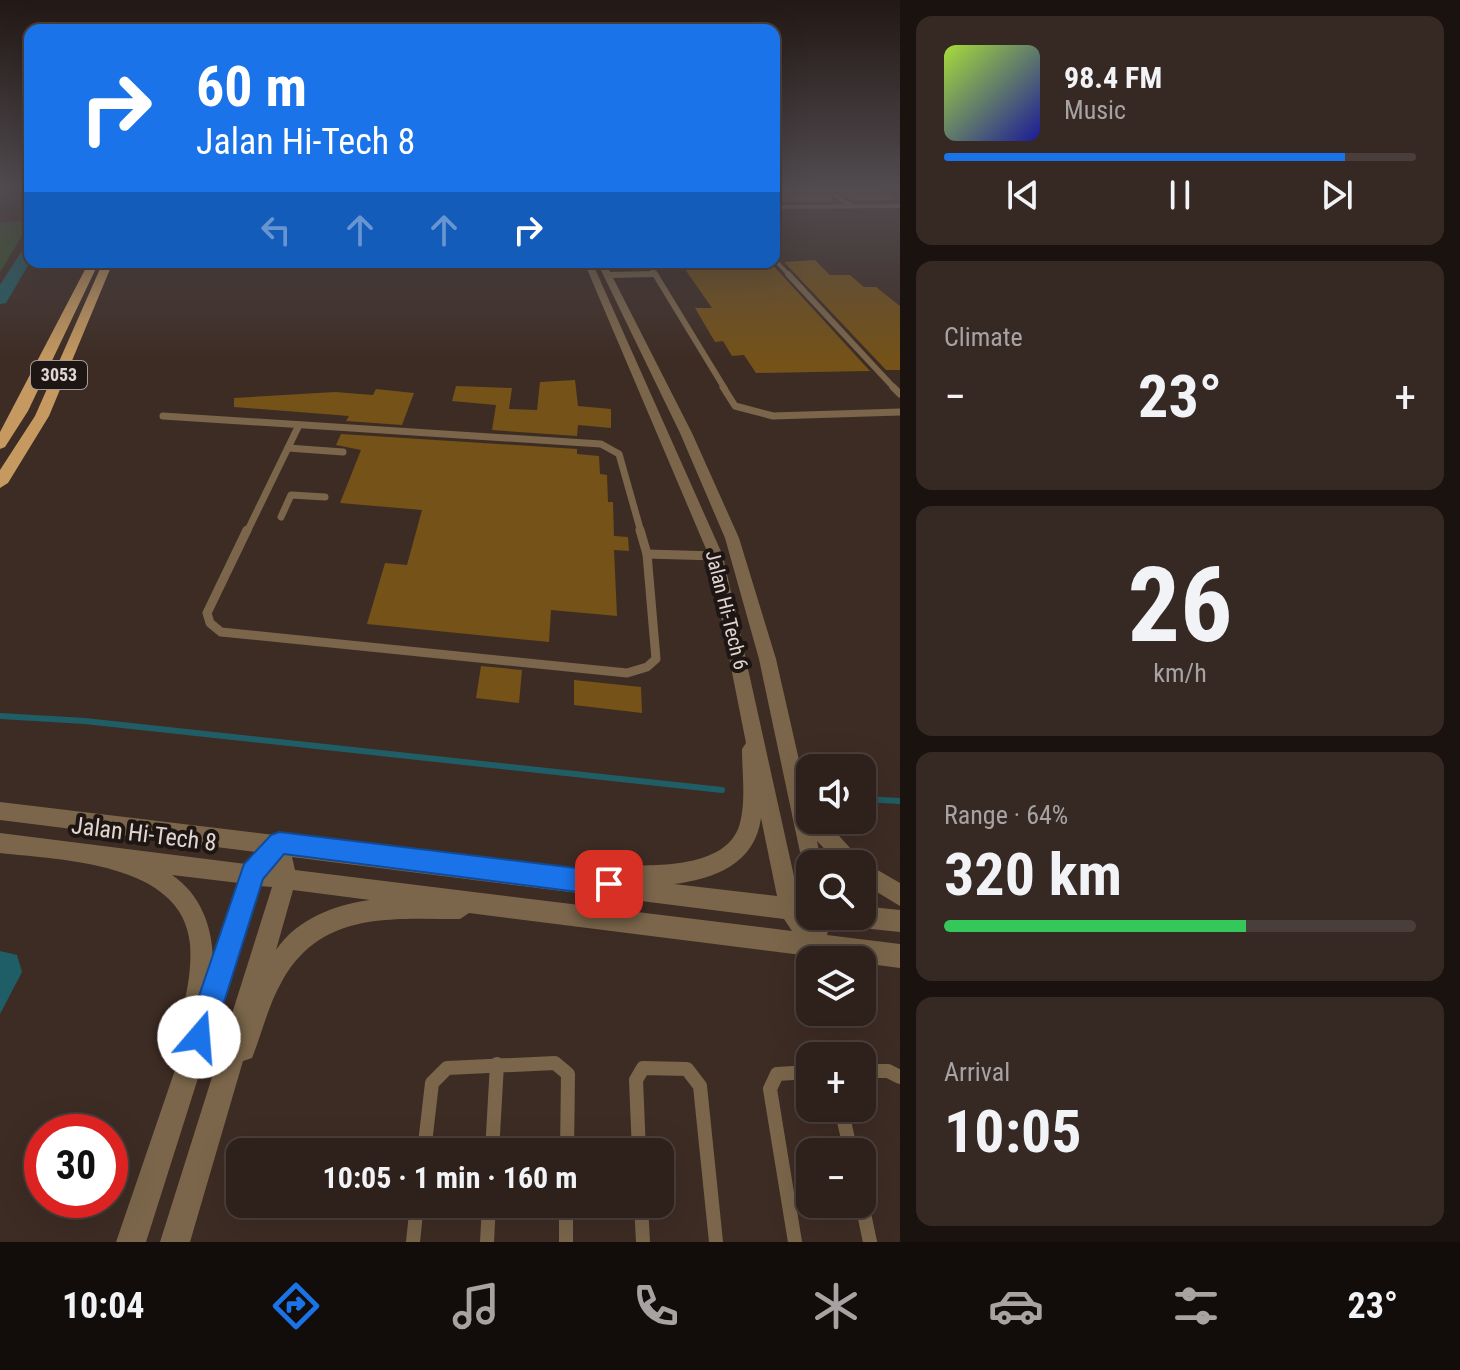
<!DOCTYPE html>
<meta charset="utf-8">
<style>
body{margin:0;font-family:"Roboto Condensed",sans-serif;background:#362924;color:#f1f3f6;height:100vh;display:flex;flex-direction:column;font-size:30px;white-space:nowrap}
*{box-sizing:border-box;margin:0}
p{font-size:26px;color:#a7a3a3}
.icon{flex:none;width:44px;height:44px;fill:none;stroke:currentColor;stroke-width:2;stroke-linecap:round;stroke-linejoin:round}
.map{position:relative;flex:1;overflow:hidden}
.sheet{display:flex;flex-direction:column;gap:16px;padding:16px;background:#19120f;width:560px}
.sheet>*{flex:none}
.banner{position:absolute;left:24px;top:24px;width:756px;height:244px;border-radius:16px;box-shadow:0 8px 32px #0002,0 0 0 2px #493e3a;background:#1a73e8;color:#fff;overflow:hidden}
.tools{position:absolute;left:796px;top:754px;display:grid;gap:16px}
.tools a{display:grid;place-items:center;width:80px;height:80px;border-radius:16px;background:#2e211b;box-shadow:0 8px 32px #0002,0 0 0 2px #493e3a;font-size:40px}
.speed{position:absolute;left:24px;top:1114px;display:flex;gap:16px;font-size:40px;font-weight:700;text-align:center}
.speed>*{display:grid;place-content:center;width:104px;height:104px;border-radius:50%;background:#2e211b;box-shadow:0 8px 32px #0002,0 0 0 2px #493e3a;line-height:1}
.speed .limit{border:12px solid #d22;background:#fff;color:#111}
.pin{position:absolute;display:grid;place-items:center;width:68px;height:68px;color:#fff;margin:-34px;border-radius:16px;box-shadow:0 4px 12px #0006}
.me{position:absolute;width:88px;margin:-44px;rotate:18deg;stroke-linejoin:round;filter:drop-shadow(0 0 6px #0008)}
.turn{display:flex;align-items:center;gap:28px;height:168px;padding:0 40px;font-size:36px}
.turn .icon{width:104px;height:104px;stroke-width:2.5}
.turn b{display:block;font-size:56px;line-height:68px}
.lanes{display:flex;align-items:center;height:76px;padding:0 40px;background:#0003;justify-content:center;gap:40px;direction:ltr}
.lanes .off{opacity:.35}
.big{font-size:60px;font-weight:700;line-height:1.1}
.sheet .card{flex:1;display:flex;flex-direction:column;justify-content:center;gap:12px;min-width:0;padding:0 28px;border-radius:16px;background:#362924}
.sheet .dial{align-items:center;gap:0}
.dial b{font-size:104px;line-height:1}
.song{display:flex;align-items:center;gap:24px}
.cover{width:96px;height:96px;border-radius:12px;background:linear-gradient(135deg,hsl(80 70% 55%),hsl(240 70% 35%))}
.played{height:8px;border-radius:4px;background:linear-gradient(90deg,#1a73e8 85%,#493e3a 85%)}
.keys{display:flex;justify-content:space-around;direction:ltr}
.heat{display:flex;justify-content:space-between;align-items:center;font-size:44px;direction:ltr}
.charge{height:12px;border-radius:6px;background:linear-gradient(90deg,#34c759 64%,#493e3a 0)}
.trip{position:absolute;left:226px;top:1138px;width:448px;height:80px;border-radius:16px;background:#2e211b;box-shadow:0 8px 32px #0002,0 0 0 2px #493e3a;font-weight:700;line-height:80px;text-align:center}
.tab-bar{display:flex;height:128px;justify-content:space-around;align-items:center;background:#120d0b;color:#a7a3a3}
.tab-bar .icon{width:56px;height:56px}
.tab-bar .active{color:#1a73e8}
.tab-bar b{font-size:36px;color:#f1f3f6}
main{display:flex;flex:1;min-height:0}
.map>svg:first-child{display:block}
.green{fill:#38552d}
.water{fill:#1f5e66}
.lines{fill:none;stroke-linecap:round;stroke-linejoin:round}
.stream{stroke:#1f5e66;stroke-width:6}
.river{fill:#1f5e66;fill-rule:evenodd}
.building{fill:#745218}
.service-far4{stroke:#7b664b;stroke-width:4}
.service-far3{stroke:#7b664b;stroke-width:6}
.service-far2{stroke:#7b664b;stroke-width:7}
.service-far1{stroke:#7b664b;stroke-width:9}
.service{stroke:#7b664b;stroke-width:14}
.minor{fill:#7b664b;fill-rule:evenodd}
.primary{fill:#c59960;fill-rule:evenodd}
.route{fill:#1a73e8;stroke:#114b97;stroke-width:2}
.labels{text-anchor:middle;stroke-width:8;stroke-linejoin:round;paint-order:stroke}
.shield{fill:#1e1613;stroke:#a69c97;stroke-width:2}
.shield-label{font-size:18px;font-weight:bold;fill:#e1d5d0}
.street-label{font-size:20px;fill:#e1d5d0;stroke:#1e1613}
.near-street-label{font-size:24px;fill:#e1d5d0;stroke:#1e1613}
</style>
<main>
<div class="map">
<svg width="900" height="1242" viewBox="0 0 900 1242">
<rect width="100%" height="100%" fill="#3d2c24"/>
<polygon class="green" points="30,220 30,223 0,272 0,223"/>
<polygon class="water" points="0,951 17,955 22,972 0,1014"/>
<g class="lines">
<g class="stream">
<polyline points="0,716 85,721 722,790"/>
<polyline points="862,799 900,801"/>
</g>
<polygon class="river" points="30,244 30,262 6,303 0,304 0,285 25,246"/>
</g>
<g class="building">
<polygon points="774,186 879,187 900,200 854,201 835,191 831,197 835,202 774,202"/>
<polygon points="815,260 830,275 850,275 864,287 876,287 900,306 900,370 886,370 784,262"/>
<polygon points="680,262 770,262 870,371 756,373 744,355 732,356 723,341 715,342 695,308 712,308"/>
<polygon points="575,380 578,406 611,409 611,428 578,425 577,436 492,430 496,405 452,401 456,386 512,388 509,409 537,410 540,382"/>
<polygon points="376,389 414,393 402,425 346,421 349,416 234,407 234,398 335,392 373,395"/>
<polygon points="341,434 577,449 577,454 599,456 600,474 607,475 608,502 613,502 614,536 628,537 629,551 614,550 617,616 551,610 549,642 367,624 385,563 407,565 422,510 340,503 361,450 336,445"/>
<polygon points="481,666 522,670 519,703 476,698"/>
<polygon points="574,680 641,687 642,713 574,705"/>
</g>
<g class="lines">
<g class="service-far4">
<polyline points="894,186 900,189"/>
<polyline points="836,196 851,205"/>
<polyline points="774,207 900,206"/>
<polyline points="774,259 790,276"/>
<polyline points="648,262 656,276"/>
<polyline points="608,275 655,274"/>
</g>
<g class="service-far3">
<polyline points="655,274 725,389"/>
<polyline points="788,274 895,389"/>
<polyline points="608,275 655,274"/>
</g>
<g class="service-far2">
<polyline points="723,387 735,406 773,416 900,412"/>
<polyline points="893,387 900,394"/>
<polyline points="163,416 601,444 619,454 641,532"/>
<polyline points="288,448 343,452"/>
<polyline points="281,517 291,495 325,497"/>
<polyline points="247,532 299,425"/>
</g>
<g class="service-far1">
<polyline points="247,530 207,613 210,623 221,632 627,673 647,667 656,659 647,554 640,530"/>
<polyline points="647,554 716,556"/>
</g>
<g class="service">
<polyline points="862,1071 888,1071 900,1077"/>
<polyline points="841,1108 851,1152"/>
<polyline points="424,1152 432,1083 447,1068 555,1063 568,1074 567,1152"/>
<polyline points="492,1152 497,1064"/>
<polyline points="639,1152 636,1080 643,1068 687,1069 700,1086 716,1242"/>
<polyline points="566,1204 566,1242"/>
<polyline points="641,1204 643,1242"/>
<polyline points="862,1204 870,1242"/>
<polyline points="413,1242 417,1204"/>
<polyline points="487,1242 489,1204"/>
<polyline points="795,1242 770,1089 777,1074 810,1072"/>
</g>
<g class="minor">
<path d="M584,262H592L723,556L799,899L810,900V916H832L827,935L900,944V968L862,963V960H841L469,913L460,919C389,919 320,911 281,983C268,1006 262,1033 252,1058L243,1061L190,1242H160L272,887L259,886L146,1242H116L175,1070L169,1060C179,1023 193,983 190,944C183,862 61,860 0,853V833L246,864L257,852L0,820V802L274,835L279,833L287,837L592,874L594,868L602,865C642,865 727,873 740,823C746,800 742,773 742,749L746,743L709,556ZM761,818L777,896L674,884C714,879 755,864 761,818ZM292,857L784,919L792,931L295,870ZM172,875L239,883L213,959C212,925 200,894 172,875ZM293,890L370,900C334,905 297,919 276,950Z"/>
<polygon points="597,262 605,262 692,433 739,538 776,659 804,782 810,820 828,820 830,826 862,861 900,883 900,906 862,883 862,864 839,864 817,841 822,864 810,864 810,874 804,871 759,659 725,538 680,433"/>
<polygon points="862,906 900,910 900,932 852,927 844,924 841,916 862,916"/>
</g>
<g class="primary">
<polygon points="89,262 99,262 28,411 5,447 0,449 0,432"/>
<polygon points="103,262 113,262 49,416 8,483 0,488 0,470 35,416"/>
</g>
</g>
<linearGradient id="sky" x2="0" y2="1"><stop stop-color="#221814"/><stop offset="0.52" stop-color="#514b50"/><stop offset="1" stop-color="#514b50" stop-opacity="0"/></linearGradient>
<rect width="900" height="360" fill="url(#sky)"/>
<polygon class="route" points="279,832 609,872 617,876 621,884 617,892 609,896 284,854 263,879 213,1037 209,1047 199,1051 189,1047 185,1037 244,864 271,835"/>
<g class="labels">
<rect class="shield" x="31" y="361" width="56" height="28" rx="6"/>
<g class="shield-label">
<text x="59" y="381">3053</text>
</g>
<g class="street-label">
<text transform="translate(727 610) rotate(76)" y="7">Jalan Hi-Tech 6</text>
</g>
<g class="near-street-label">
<text transform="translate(144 834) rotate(7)" y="8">Jalan Hi-Tech 8</text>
</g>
</g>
</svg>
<div class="tools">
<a><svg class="icon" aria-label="sound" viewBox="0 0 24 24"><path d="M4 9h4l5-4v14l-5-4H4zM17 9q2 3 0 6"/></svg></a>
<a><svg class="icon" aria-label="search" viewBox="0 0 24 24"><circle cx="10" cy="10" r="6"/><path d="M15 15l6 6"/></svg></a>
<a><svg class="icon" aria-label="layers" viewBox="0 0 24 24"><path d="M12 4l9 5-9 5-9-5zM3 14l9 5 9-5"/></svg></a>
<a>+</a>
<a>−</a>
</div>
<div class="speed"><div class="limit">30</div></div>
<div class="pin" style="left:609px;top:884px;background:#d93025"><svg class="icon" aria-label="arrive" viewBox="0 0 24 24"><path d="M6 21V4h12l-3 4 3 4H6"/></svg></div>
<svg class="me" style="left:199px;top:1037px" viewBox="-20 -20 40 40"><circle r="19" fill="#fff"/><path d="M0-13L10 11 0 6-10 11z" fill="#1a73e8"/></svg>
<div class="trip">10:05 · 1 min · 160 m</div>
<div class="banner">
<div class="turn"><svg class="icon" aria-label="right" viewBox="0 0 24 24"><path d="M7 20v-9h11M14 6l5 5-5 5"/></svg><div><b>60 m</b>Jalan Hi-Tech 8</div></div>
<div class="lanes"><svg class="icon off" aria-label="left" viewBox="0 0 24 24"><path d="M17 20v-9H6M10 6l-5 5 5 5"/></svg><svg class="icon off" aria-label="ahead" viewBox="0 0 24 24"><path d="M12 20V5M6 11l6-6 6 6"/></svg><svg class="icon off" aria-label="ahead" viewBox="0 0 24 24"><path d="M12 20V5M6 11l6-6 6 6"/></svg><svg class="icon" aria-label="right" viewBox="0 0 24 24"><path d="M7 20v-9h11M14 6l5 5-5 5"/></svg></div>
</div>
</div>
<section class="sheet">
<div class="card">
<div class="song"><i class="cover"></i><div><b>98.4 FM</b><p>Music</p></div></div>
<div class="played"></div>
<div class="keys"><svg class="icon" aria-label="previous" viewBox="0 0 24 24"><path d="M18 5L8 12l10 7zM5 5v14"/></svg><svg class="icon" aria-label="pause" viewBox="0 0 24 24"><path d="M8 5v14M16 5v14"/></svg><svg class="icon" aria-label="next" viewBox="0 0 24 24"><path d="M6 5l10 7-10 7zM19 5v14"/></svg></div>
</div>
<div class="card"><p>Climate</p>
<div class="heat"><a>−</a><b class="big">23°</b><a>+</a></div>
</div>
<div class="card dial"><b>26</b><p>km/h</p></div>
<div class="card"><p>Range · 64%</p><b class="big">320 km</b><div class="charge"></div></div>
<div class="card"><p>Arrival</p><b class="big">10:05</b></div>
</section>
</main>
<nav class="tab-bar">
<b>10:04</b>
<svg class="icon active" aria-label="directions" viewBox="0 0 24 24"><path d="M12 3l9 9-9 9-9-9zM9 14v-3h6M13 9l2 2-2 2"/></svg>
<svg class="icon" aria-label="music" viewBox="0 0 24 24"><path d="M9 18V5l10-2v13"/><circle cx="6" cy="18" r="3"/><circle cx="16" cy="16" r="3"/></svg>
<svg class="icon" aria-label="phone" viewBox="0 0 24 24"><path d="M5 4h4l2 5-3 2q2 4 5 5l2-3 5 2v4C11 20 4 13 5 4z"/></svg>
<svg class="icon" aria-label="climate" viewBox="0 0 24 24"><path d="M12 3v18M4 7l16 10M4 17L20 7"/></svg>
<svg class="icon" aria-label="car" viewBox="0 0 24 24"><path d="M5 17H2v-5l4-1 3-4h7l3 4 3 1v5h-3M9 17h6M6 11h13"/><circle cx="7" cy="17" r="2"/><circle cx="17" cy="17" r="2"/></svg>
<svg class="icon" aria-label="filters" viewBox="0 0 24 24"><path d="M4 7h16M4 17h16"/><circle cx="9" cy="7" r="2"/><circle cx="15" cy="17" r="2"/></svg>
<b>23°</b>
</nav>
